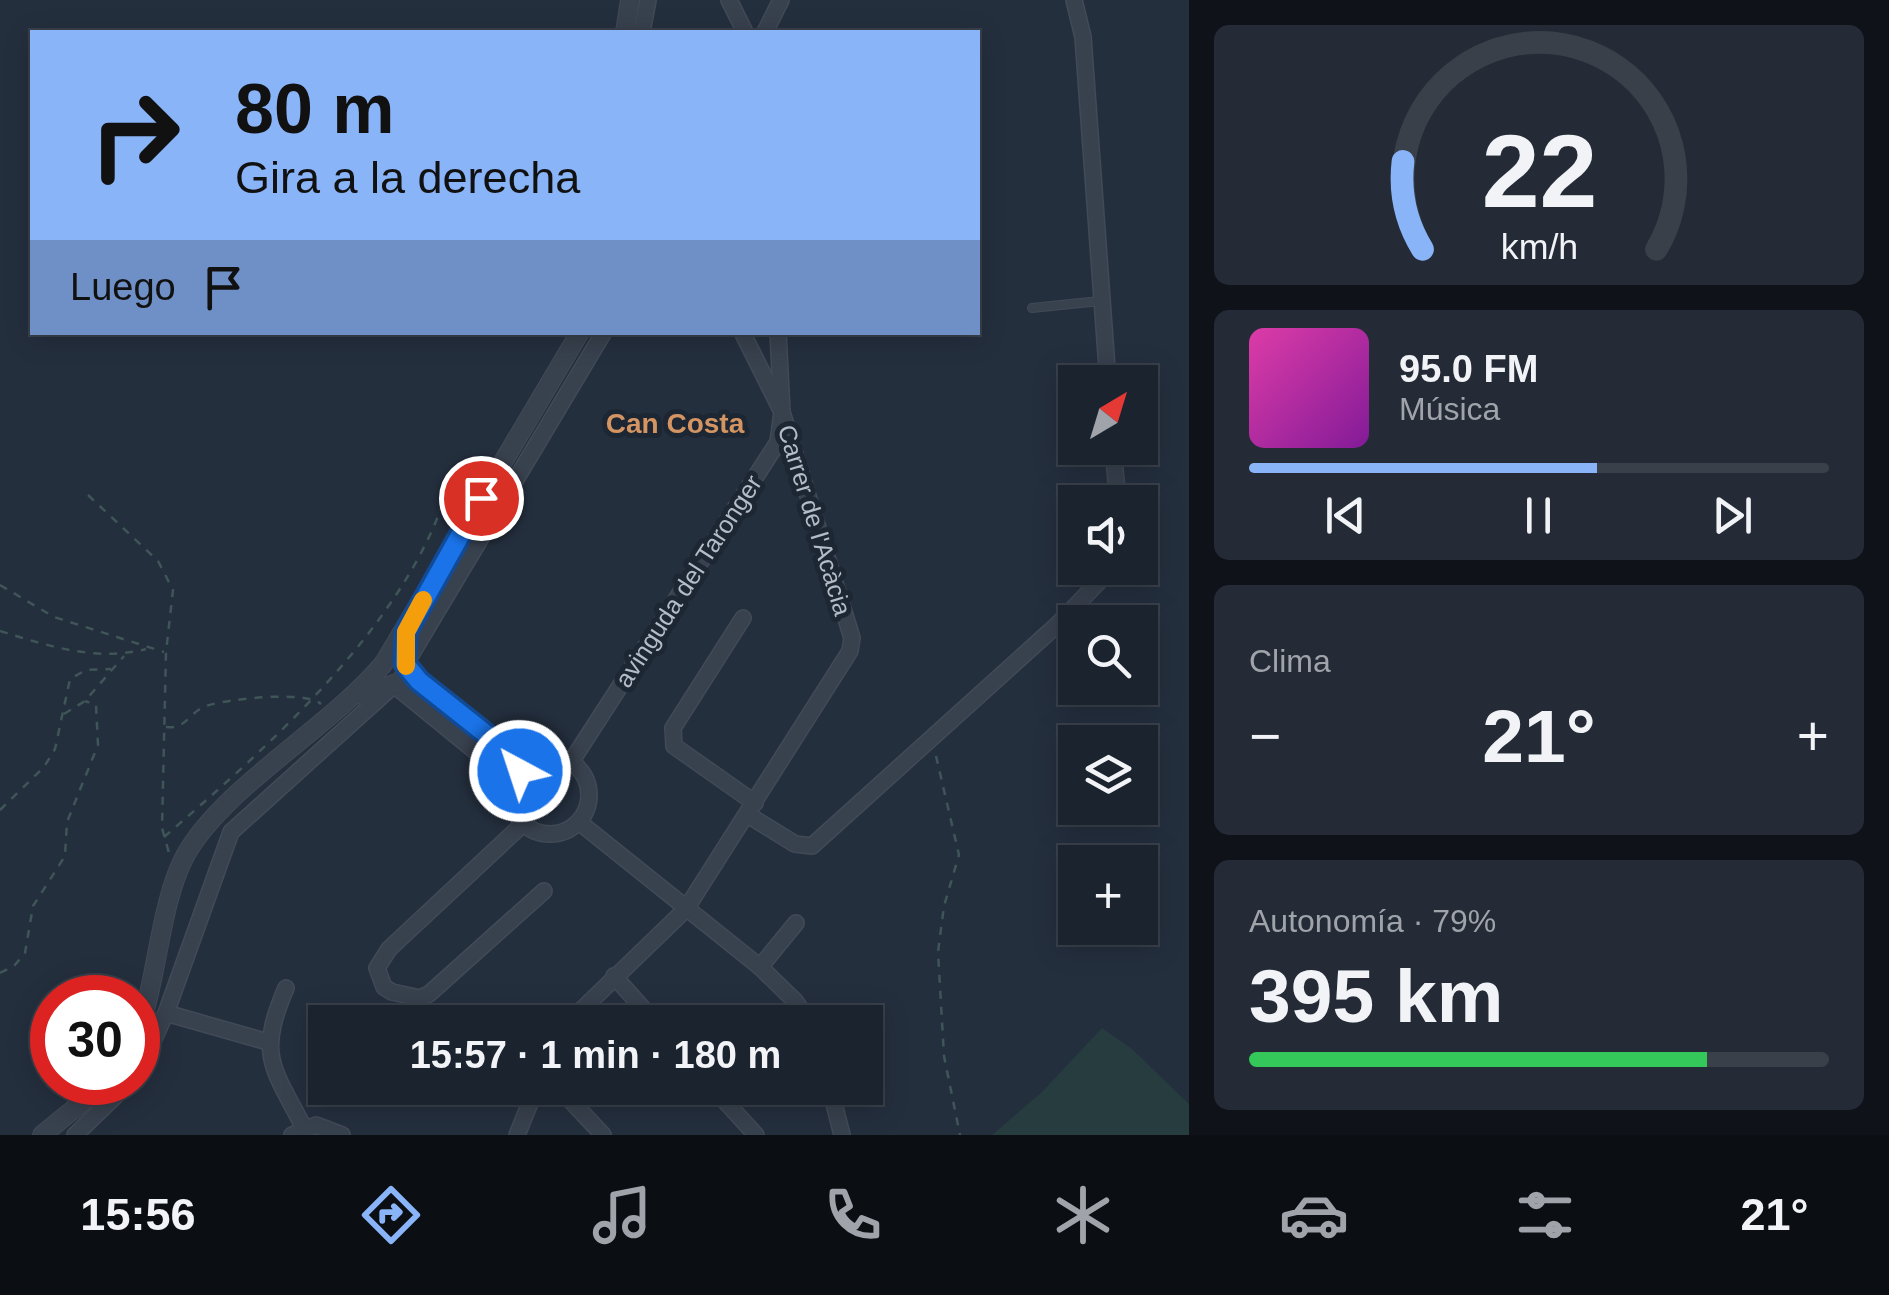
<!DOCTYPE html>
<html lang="es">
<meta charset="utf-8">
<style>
body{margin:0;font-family:Helvetica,sans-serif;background:#242b36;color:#f1f3f6;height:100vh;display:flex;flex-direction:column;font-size:38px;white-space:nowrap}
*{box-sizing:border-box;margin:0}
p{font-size:32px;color:#a0a4aa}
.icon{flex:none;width:55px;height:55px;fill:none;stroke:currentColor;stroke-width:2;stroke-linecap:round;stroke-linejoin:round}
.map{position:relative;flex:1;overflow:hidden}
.drawer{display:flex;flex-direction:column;gap:25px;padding:25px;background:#0f1319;width:700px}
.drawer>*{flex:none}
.banner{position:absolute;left:30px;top:30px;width:950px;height:305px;border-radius:0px;box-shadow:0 5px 25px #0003,0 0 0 2px #39404a;background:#8ab4f8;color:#111;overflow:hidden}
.needle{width:65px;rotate:38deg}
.buttons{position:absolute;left:1058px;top:365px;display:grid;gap:20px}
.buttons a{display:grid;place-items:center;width:100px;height:100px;border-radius:0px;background:#1b232e;box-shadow:0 5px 25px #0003,0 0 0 2px #39404a;font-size:50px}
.speed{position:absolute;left:30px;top:975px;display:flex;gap:20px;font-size:50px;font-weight:700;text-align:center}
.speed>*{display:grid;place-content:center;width:130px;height:130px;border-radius:50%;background:#1b232e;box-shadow:0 5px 25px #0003,0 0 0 2px #39404a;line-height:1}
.speed .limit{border:15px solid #d22;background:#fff;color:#111}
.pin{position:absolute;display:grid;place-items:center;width:85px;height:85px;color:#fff;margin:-42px;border:5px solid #fff;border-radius:50%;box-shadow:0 2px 10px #0007}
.me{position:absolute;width:110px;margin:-55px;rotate:320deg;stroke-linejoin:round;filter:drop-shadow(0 0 8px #0008)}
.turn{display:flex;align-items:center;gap:35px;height:210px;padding:0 40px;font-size:45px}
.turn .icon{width:130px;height:130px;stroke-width:2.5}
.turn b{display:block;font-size:70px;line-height:85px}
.then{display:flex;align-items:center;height:95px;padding:0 40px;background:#0003;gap:20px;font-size:38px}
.big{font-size:75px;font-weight:800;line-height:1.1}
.drawer .widget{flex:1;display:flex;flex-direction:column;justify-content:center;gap:15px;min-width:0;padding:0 35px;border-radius:15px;background:#242b36}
.drawer .dial{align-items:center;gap:0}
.dial svg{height:260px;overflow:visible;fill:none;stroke:#39404a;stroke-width:7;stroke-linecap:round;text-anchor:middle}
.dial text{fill:#f1f3f6;stroke:none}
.song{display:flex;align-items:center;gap:30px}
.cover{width:120px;height:120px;border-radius:15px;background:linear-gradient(135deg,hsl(320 70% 55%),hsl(290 70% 35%))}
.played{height:10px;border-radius:5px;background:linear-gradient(90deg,#8ab4f8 60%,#39404a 60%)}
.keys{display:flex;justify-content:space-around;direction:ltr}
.heat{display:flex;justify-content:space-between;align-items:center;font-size:55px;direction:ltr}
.charge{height:15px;border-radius:8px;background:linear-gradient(90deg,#34c759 79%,#39404a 0)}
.trip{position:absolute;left:308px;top:1005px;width:575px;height:100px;border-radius:0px;background:#1b232e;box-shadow:0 5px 25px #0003,0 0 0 2px #39404a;font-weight:800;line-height:100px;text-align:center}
.menu{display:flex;height:160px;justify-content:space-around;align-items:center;background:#0b0e12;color:#a0a4aa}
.menu .icon{width:70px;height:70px}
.menu .current{color:#8ab4f8}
.menu b{font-size:45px;color:#f1f3f6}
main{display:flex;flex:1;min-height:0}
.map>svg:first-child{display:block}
.green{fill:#263c3f}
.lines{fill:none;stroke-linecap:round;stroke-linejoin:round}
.service-casing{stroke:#414a57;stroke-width:10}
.minor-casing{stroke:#414a57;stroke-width:18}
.tertiary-casing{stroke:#414a57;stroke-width:20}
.path{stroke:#3f5557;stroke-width:2.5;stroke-dasharray:8 8;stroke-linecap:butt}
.service{stroke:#38414e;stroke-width:8}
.minor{stroke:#38414e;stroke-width:15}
.tertiary{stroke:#38414e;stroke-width:18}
.route-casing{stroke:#114b97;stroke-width:25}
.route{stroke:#1a73e8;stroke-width:18}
.slow{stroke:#f59e0b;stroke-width:18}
.labels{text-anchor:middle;stroke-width:10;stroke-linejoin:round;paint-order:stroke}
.street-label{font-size:25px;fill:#b4bcc9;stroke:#1d2633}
.neighbourhood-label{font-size:28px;font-weight:bold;fill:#d59563;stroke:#1d2633}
</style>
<main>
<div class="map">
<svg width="1189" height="1135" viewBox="0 0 1189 1135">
<rect width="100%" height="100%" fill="#242f3e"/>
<polygon class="green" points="1102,1028 1132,1049 1189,1104 1189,1135 992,1135 1042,1092"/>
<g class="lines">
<g class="service-casing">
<polyline id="service" points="1032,308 1100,301"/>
</g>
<g class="minor-casing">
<g id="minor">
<polyline points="729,0 745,32"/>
<polyline points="1074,0 1083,37 1108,382"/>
<polyline points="642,32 648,0"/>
<polyline points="765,32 781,0"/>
<polyline points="1113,448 1118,502"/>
<polyline points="743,618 673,728 674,746 755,803"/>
<polyline points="405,665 604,332"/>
<polyline points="408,671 525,765"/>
<circle cx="550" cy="795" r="39"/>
<polyline points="571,762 778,442 782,412 778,332"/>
<polyline points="748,815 795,844 812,846 1058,624 1112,568"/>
<polyline points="579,822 760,967 795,1001 810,1022"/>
<polyline points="523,824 389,949 377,968 384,987 392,992 420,998 429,994 544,891"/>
<polyline points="760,967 796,923"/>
<polyline points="614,976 655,1022"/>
<path d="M286,988C257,1056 272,1066 304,1128"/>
<polyline points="166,1013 268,1042"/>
<polyline points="569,1022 686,909 850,651 852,638 782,412 742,332"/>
<polyline points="858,1022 866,1019"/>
<polyline points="138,1073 166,1013 231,832 394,685 513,782"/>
<polyline points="559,1088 603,1135"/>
<polyline points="713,1088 756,1135"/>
<polyline points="830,1088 842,1135"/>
<polyline points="75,1135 130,1082"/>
<polyline points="292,1135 316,1125 342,1135"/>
<polyline points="517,1135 536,1088"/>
</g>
</g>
<g class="tertiary-casing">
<g id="tertiary">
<polyline points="625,32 630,0"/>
<polyline points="362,695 400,682 408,671"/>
<path d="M138,1034C157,981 160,903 185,856C222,788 330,728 384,663L580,332"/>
<polyline points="42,1135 107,1082"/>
</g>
</g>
<g class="path">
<polyline points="88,495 158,561 173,590 166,652 162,828 169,853"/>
<polyline points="0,585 54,617 164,652"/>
<path d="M0,631C48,646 97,662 146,649"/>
<polyline points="64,714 85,701 124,656"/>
<path d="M166,727C186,730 189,712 206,706C227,699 304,690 321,704"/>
<polyline points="936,756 959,855 944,906 938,952 944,1056 960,1135"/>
<polyline points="0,810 44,767 55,749 70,679 86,670 111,669"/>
<path d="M164,837C266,749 402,628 445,497L468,493"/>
<polyline points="0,973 14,966 25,953 33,906 65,856 67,822 98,745 96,705 85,701"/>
</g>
<use href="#service" class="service"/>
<use href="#minor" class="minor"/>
<use href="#tertiary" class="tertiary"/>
</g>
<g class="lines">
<g class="route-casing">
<polyline id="route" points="481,498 406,632 405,664 419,681 525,765 520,771"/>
</g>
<use href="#route" class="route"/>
<polyline class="slow" points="406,666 406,632 423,600"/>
</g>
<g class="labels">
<g class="street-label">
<text transform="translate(815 520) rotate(73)" y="9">Carrer de l'Acàcia</text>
<text transform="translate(688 581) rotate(-57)" y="9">avinguda del Taronger</text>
</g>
<g class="neighbourhood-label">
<text x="675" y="433">Can Costa</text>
</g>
</g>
</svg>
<div class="buttons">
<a><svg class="needle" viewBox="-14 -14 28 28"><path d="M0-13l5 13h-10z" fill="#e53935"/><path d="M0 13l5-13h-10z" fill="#a0a4aa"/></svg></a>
<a><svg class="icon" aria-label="sound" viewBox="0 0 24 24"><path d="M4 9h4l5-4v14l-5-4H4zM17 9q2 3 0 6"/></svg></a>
<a><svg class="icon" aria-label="search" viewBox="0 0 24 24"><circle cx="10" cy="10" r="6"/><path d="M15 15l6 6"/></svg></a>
<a><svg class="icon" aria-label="layers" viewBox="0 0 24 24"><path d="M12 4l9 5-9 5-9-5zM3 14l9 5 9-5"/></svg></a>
<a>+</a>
</div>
<div class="speed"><div class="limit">30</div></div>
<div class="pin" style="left:481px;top:498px;background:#d93025"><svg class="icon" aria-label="arrive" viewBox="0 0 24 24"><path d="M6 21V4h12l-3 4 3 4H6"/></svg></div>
<svg class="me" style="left:520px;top:771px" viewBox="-20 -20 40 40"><circle r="17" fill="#1a73e8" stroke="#fff" stroke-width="3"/><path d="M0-11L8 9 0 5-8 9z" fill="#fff"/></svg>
<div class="trip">15:57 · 1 min · 180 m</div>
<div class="banner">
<div class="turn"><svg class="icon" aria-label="right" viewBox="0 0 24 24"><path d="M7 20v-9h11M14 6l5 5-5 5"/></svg><div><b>80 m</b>Gira a la derecha</div></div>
<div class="then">Luego<svg class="icon" aria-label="arrive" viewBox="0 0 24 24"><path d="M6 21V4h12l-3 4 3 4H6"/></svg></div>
</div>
</div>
<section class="drawer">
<div class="widget dial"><svg viewBox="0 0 100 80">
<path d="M14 69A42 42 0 1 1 86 69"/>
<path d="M14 69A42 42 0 0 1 8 42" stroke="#8ab4f8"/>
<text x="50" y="56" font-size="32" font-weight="700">22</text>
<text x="50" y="72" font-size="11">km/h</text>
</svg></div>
<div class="widget">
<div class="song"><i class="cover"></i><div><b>95.0 FM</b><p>Música</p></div></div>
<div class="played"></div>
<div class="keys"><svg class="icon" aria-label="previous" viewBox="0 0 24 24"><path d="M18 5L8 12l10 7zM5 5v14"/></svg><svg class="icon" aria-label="pause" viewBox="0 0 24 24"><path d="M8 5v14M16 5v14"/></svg><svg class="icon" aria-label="next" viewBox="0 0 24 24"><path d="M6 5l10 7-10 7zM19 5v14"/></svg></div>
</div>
<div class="widget"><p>Clima</p>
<div class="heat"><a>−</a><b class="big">21°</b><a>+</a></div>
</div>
<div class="widget"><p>Autonomía · 79%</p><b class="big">395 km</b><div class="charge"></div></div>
</section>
</main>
<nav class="menu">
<b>15:56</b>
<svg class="icon current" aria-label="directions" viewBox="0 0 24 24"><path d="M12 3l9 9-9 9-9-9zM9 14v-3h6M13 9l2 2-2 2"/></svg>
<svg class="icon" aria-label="music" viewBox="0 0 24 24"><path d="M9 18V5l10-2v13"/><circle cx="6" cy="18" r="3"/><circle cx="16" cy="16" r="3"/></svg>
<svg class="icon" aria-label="phone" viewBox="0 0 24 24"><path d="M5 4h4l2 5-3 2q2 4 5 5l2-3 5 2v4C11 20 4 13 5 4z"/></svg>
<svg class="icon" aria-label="climate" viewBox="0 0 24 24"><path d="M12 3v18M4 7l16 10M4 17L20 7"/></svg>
<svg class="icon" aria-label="car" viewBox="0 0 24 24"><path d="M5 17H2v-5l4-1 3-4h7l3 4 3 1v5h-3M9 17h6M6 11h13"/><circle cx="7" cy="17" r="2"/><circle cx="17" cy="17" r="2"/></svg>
<svg class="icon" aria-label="filters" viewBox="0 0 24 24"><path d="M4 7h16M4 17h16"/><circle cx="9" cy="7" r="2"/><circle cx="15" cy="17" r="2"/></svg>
<b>21°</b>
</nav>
